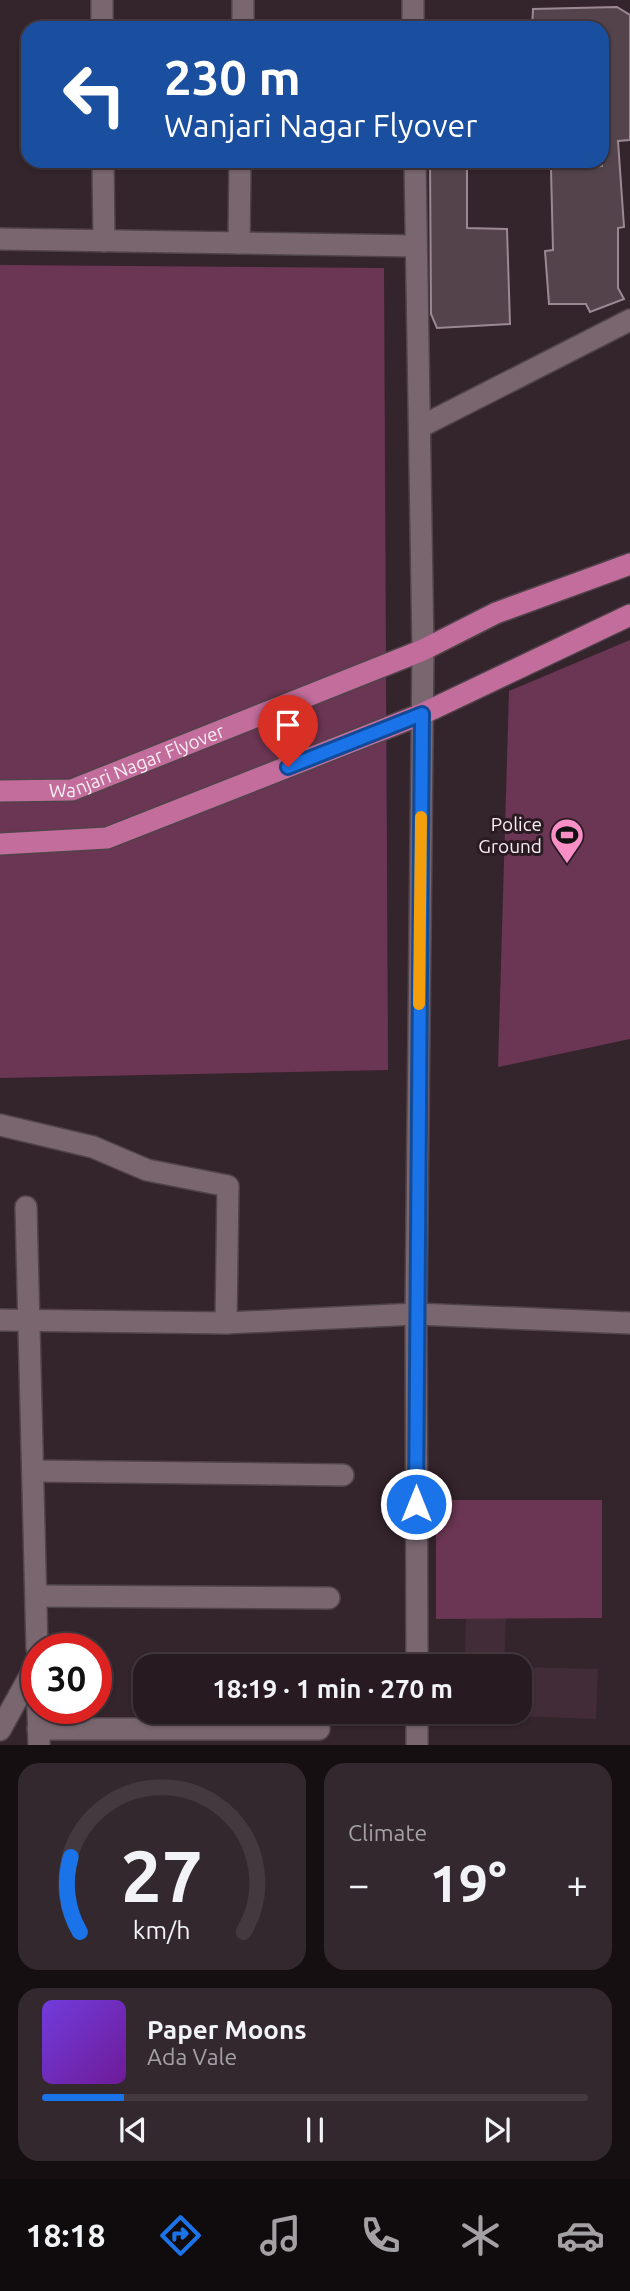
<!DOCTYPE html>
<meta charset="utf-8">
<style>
body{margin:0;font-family:Ubuntu,sans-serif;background:#33282e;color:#f1f3f6;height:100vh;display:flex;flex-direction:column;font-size:26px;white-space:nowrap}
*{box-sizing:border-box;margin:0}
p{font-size:23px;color:#a4a1a5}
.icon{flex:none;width:38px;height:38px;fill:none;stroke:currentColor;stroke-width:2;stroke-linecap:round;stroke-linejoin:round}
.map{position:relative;height:1745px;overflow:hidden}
.panel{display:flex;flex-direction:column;gap:18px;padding:18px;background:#150f12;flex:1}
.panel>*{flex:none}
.guide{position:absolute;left:21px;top:21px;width:588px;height:147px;border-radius:21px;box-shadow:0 2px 5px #0004,0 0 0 2px #43393f;background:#1a4fa0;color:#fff;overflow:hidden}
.speed{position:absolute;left:21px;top:1633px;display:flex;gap:14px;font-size:35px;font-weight:700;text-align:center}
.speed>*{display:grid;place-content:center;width:91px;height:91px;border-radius:50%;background:#271b21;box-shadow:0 2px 5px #0004,0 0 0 2px #43393f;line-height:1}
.speed .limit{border:10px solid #d22;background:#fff;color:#111}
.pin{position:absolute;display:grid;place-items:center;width:60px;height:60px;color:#fff;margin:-72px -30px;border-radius:50% 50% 50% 0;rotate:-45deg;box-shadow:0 0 7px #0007}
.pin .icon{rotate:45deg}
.me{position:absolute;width:77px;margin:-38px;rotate:0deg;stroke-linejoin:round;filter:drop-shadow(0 0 5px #0008)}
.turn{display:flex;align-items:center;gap:24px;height:147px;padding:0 28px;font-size:32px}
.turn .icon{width:91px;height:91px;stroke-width:2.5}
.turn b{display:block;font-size:49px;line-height:60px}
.big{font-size:52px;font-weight:700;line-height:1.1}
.panel .tile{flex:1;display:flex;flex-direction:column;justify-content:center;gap:10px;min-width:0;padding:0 24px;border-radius:21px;background:#33282e}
.panel .dial{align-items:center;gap:0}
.dial svg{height:182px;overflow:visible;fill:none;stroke:#43393f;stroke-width:7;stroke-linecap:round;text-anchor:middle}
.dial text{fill:#f1f3f6;stroke:none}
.song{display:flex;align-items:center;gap:21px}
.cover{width:84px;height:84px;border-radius:10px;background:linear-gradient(135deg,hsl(260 70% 55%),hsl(280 70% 35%))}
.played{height:7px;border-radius:4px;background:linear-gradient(90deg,#1a73e8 15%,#43393f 15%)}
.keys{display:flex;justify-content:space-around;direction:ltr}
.heat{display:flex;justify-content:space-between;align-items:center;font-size:38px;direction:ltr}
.panel .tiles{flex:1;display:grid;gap:18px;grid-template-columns:1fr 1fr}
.tile:last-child{grid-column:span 2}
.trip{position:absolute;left:133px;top:1654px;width:399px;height:70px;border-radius:21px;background:#271b21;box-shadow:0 2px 5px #0004,0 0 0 2px #43393f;font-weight:700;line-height:70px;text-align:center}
.dock{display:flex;height:112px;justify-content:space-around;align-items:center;background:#100b0d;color:#a4a1a5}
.dock .icon{width:49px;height:49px}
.dock .active{color:#1a73e8}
.dock b{font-size:32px;color:#f1f3f6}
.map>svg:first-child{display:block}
.built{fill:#422c37}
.green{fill:#6b3653}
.building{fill:#54434b;stroke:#9c8892;stroke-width:2}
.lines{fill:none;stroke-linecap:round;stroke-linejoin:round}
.minor-casing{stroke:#504349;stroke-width:24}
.major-casing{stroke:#504349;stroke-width:24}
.minor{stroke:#79666f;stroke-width:21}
.major{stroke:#c26d9c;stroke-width:21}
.route-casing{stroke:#114b97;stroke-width:18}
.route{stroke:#1a73e8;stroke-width:12}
.slow{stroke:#f59e0b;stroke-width:12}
.labels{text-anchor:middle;stroke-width:6;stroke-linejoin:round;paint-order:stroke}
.street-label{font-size:19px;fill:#f8edf2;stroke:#2a1b22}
.poi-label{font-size:19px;fill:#f8edf2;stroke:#2a1b22;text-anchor:end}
</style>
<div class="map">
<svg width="630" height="1745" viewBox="0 0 630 1745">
<rect width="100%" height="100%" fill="#34242c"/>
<g class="built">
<polygon points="466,1616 506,1617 504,1666 465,1666"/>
<polygon points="520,1667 598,1669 596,1719 463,1714 463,1712 520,1712"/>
</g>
<g class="green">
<polygon points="0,265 384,268 388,1070 0,1078"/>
<polygon points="630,640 630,1039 498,1067 509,691"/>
<polygon points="436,1500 602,1500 602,1618 436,1619"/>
</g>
<g class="building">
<polygon points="617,7 630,15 630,140 618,141 624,227 618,228 618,288 624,299 590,312 586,304 549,304 545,251 553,250 551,169 602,166 602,28 532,28 533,9"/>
<polygon points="430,161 467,161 467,228 507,229 510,324 437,328 431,314"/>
</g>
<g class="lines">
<g class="minor-casing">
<g id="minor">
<polyline points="102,0 102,28"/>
<polyline points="413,0 413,28"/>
<polyline points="243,28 243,0"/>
<polyline points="103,161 104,241"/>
<polyline points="415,161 423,650 416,1314 417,1666"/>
<polyline points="0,239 416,246"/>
<polyline points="239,243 240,161"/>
<polyline points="420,427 630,320"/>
<polyline points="0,1125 93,1147 147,1170 228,1186 226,1323"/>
<polyline points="26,1207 37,1648"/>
<polyline points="0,1320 226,1323 416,1314 630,1323"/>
<polyline points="34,1471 343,1475"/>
<polyline points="36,1596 329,1598"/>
<polyline points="38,1708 39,1745"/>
<polyline points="417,1712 417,1745"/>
<polyline points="38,1729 319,1729"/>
<polyline points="0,1730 37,1663"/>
</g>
</g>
<g class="major-casing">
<g id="major">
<path id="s1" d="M0,791L72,790L423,650L496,613L630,564"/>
<polyline points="0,844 107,838 422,714 630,615"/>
</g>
</g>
<use href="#minor" class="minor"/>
<use href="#major" class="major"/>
</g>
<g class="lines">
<g class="route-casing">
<polyline id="route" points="288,767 422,714 416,1504"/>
</g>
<use href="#route" class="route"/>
<polyline class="slow" points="419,1004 421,817"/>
</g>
<defs>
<g id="stadium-pin" transform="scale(1.75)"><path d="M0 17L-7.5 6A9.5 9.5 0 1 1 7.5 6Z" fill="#fa8fc8" stroke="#2a1b22"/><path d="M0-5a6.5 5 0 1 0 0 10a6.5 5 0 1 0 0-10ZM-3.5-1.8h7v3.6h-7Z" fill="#111"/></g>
</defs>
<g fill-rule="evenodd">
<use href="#stadium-pin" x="567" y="835"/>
</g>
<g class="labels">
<g class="street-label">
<text dy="7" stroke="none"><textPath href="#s1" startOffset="142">Wanjari Nagar Flyover</textPath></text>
</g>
<g class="poi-label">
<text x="542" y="831">Police<tspan x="542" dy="22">Ground</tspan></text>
</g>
</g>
</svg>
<div class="speed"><div class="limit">30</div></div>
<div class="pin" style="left:288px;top:767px;background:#d93025"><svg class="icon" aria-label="arrive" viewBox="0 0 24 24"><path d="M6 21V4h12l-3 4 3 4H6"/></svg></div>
<svg class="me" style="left:416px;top:1504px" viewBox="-20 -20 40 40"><circle r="17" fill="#1a73e8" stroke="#fff" stroke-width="3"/><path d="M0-11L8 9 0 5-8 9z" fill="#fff"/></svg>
<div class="trip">18:19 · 1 min · 270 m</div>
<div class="guide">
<div class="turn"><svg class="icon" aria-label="left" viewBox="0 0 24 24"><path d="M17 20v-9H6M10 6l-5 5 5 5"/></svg><div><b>230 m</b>Wanjari Nagar Flyover</div></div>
</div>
</div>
<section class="panel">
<div class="tiles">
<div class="tile dial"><svg viewBox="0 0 100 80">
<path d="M14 69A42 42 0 1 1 86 69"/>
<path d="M14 69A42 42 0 0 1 10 36" stroke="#1a73e8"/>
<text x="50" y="56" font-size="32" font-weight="700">27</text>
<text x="50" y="72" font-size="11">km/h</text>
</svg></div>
<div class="tile"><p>Climate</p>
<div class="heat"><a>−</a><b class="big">19°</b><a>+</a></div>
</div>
<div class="tile">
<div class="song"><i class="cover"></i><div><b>Paper Moons</b><p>Ada Vale</p></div></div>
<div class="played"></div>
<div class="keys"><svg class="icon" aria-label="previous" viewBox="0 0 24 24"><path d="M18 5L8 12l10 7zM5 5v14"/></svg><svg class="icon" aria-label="pause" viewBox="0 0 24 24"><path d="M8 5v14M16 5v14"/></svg><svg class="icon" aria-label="next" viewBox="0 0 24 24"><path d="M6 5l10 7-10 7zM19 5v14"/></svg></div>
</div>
</div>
</section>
<nav class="dock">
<b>18:18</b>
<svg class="icon active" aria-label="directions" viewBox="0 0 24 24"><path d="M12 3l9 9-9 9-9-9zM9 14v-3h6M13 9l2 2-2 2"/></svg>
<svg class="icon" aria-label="music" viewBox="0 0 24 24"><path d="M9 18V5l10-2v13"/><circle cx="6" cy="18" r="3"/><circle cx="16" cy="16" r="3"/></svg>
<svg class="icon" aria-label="phone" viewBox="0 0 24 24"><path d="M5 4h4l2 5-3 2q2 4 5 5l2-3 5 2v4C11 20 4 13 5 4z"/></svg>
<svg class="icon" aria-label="climate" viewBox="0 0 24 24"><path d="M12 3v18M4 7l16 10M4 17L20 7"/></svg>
<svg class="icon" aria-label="car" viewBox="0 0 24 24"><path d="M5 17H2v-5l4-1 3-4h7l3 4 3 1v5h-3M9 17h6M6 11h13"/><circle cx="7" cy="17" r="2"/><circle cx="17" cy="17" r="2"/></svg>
</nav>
